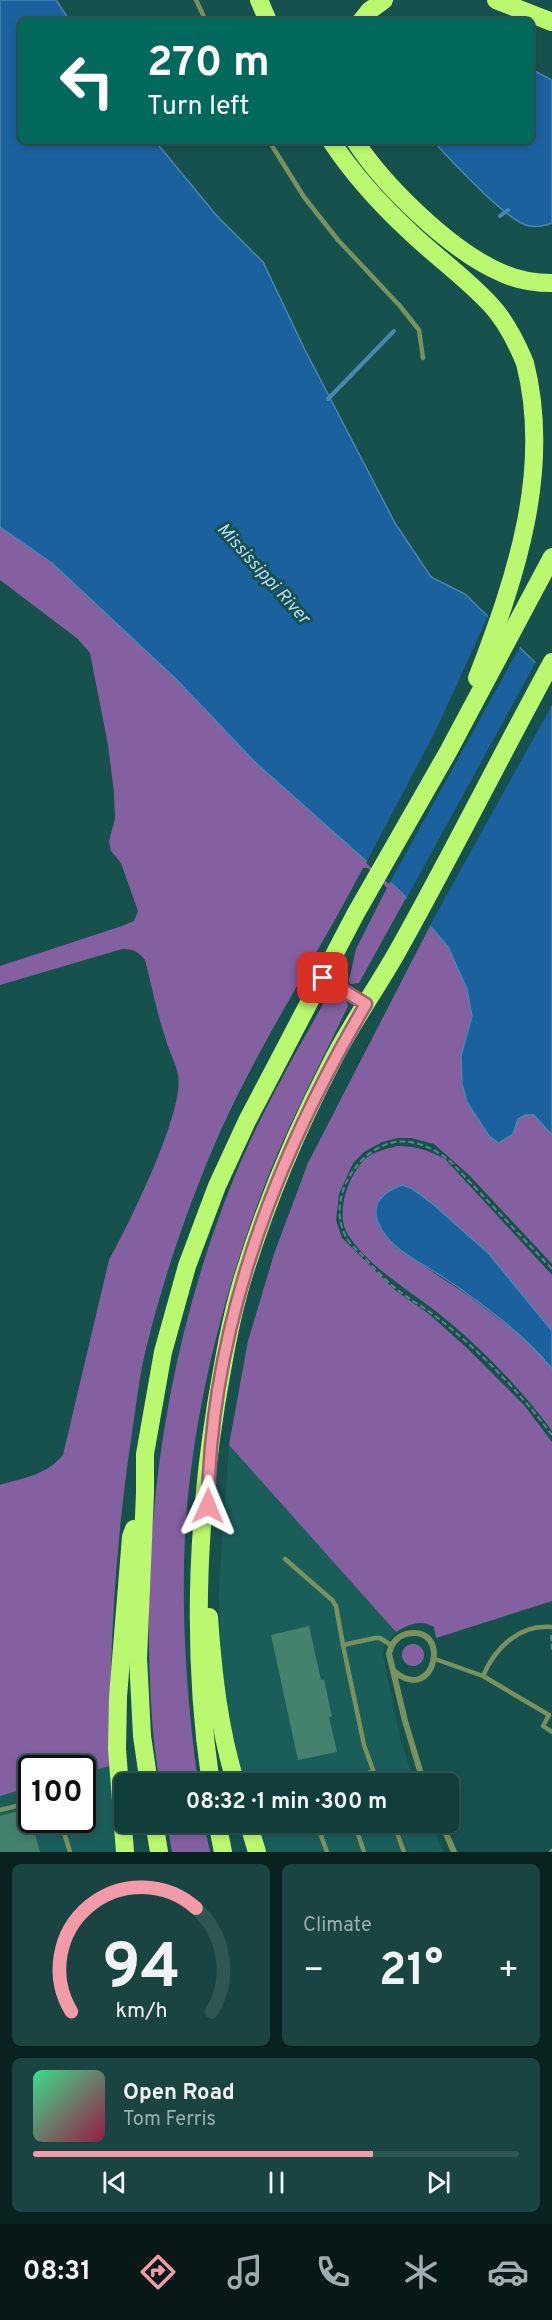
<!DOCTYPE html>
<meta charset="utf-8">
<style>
body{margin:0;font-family:Overpass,sans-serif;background:#1a4442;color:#f1f3f6;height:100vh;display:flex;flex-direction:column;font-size:22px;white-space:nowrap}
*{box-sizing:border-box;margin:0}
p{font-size:20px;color:#9caeaf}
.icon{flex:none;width:33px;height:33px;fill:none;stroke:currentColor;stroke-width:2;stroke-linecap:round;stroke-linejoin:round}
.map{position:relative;height:1852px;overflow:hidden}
.sheet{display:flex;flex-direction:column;gap:12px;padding:12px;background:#092220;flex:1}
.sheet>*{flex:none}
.hud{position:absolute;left:18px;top:18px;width:516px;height:126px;border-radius:9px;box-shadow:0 3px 9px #0003,0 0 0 2px #305654;background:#00695c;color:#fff;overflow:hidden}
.speed{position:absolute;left:18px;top:1755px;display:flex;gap:12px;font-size:30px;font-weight:700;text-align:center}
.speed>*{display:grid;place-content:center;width:78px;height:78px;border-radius:50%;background:#113d3a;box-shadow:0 3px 9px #0003,0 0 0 2px #305654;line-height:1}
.speed .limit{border:3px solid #111;border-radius:9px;background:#fff;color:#111}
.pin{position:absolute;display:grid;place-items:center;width:51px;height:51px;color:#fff;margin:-26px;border-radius:12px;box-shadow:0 3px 9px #0006}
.me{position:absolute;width:66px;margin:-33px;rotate:1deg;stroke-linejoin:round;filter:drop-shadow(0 0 4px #0008)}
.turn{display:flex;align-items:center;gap:21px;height:126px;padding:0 30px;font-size:27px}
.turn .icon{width:78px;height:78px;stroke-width:2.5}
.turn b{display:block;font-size:42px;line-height:51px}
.big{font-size:45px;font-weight:700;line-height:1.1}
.sheet .widget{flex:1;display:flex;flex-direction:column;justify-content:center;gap:9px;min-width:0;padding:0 21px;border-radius:9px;background:#1a4442}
.sheet .dial{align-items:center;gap:0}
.dial svg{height:156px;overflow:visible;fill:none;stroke:#305654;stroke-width:7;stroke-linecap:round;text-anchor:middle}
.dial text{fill:#f1f3f6;stroke:none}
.song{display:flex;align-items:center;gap:18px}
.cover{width:72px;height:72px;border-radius:9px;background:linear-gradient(135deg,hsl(150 70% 55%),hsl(340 70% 35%))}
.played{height:6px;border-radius:3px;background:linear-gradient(90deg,#f39aa8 70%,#305654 70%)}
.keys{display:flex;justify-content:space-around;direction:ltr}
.heat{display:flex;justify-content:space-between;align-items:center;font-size:33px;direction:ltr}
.sheet .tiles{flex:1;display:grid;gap:12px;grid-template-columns:1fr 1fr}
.widget:last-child{grid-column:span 2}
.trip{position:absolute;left:114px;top:1773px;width:345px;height:60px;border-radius:9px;background:#113d3a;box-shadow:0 3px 9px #0003,0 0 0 2px #305654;font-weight:700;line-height:60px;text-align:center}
.dock{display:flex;height:96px;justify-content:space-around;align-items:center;background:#071817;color:#9caeaf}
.dock .icon{width:42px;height:42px}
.dock .on{color:#f39aa8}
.dock b{font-size:27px;color:#f1f3f6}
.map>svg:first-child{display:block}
.built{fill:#1a5e5a}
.green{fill:#8560a1}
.water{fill:#1a619e;stroke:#4a86b0;stroke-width:1.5}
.pier{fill:#17514d}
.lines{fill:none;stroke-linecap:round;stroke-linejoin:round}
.stream{stroke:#4a86b0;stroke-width:4}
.building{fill:#44826d}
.path{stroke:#598985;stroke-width:2;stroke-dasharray:6 3;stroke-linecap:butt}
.service{stroke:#79925d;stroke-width:4.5}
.minor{stroke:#79925d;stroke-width:6}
.motorway{stroke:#baf96f;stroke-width:18}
.route-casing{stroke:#9e646d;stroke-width:15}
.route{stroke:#f39aa8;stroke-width:10}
.labels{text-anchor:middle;stroke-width:6;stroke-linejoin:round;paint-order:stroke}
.water-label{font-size:18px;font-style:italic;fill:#badcff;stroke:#17514d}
</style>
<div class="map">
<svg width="552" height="1852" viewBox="0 0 552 1852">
<rect width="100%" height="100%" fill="#17514d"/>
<g class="built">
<polygon points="229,1445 396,1632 384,1646 383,1655 401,1742 415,1783 244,1783 229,1726 221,1665 219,1588"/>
<polygon points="110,1766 118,1852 0,1852 0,1796 31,1787 32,1820 82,1820 83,1773"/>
<polygon points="256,1823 430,1823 444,1852 265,1852"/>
</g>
<g class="green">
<path d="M0,527L52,563L176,679L256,763L349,843L406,898L359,983L350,984L349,980L356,949L387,888L368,868H363C317,956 261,1041 220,1132C189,1203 163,1278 145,1353C139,1379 136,1407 132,1433C115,1544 109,1654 110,1766L83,1773L82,1768H32L31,1787L0,1796V1485C25,1477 45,1476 63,1455L109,1260C128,1226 185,1111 178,1075C176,1063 169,1052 166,1040C157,1014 152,986 145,960C138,951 133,949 122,949L0,985V966L122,926L134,921L138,911L121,863L111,851L109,841L115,819L114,792L108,745L90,653L78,639L0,580Z"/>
<path d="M430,926L448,947L467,989L472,1016L461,1056L462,1084L513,1134L518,1119L525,1115H534L552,1135V1264L469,1175L434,1144L411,1138H398L382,1142L364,1152L353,1163L339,1194L336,1220L342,1238L396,1291L429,1314L468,1349L524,1405L552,1442V1601L436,1638L434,1627C421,1619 409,1624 396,1632L229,1445L248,1341L274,1254L308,1163Z"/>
<path d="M334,992L346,1000L348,1006C318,1069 285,1130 261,1195C220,1304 192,1419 185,1535C181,1618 187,1701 198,1783L160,1784C152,1739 150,1693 149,1648C146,1490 173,1330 232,1183C258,1117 295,1055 329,993Z"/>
<path d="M397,1146C416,1146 428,1150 445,1159L552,1275V1331L489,1254L411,1188L396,1248L469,1296L520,1335L545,1360L552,1369V1431C522,1389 478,1345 438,1313C409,1290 370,1268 349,1236C334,1215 348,1177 364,1160C372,1152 386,1149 397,1146Z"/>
<circle cx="413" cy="1655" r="11"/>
<polygon points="167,1823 204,1823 210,1852 172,1852"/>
</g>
<g class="water">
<polygon points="0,0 56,0 70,21 21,21 21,141 155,141 217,216 263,262 305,350 395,523 431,577 465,594 552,679 552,1135 534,1115 525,1115 518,1119 513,1134 499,1143 489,1136 467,1102 462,1084 461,1056 472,1016 467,989 448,947 401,892 256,763 176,679 52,563 0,527"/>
<path d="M531,69L552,80V223C546,226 536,227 529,226C507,222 450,159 433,141H531Z"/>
<path d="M402,1185L411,1188L434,1205L489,1254L552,1331V1369C529,1338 476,1299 443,1277C420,1262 389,1250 378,1222C370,1202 386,1191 402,1185Z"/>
</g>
<g class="pier">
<polygon points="489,614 521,645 389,884 366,863 436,730"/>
<polygon points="537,660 552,675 552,705 428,929 405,901"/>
</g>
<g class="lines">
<g class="stream">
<polyline points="500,216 508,210"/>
<polyline points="328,399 394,331"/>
</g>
</g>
<g class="building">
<polygon points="309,1626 321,1680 324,1679 332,1717 329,1717 337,1752 298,1760 271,1635"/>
<polygon points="28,1808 40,1852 0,1852 0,1816"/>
</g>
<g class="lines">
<g class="path">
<path d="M552,1269L453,1164C438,1150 417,1139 395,1142C356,1149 326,1200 346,1237C349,1243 356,1249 361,1254C373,1267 386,1281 400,1292C411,1300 423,1307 434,1315C478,1349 519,1391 552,1435"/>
<polyline points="551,1635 552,1651"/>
</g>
<g class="service">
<polyline points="196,0 206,21"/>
<polyline points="269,141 304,197 338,240 400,306 419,330 423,358"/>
<polyline points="325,980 362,1001"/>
<polyline points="285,1559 332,1600 336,1606 343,1645"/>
<polyline points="435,1659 483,1676 549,1715 543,1726 552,1732"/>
<path d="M483,1676C495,1648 519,1624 552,1627"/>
<polyline points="339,1784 373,1771"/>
<polyline points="378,1784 364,1745 343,1645 375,1638 380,1638 391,1645"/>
<polyline points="0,1810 32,1802"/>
<polyline points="60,1820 70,1852"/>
<polyline points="316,1822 327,1852"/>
<polyline points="354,1822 364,1852"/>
<polyline points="393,1822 404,1852"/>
<polyline points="551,1852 552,1851"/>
</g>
<g class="minor">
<path d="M395,1672C436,1705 452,1623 406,1634C396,1637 391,1644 389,1654L405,1721L424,1784"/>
<polyline points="441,1822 454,1852"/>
</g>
<g class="motorway">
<polyline points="259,0 268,21"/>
<polyline points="496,0 552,22"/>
<polyline points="361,21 369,11 384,0"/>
<path d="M331,141C353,174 380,204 409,231C435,256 465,277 490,304C506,321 516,341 525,363C552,470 516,577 477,678"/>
<path d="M355,141C385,187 452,252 502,273C517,280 535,283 552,283"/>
<path d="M209,1617C213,1674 219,1729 236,1784"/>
<polyline points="149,1784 142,1736 138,1658 145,1493 145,1454 163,1352 187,1266 217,1186 247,1121 356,913 448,752 552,557"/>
<path d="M211,1784C192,1657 196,1531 216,1405C223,1364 230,1321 242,1281C265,1205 297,1129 334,1058C352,1023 376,989 396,954C450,858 499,759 552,662"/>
<polyline points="154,1822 159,1852"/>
<polyline points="217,1822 223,1852"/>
<polyline points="248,1822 257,1852"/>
<polyline points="125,1852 117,1749 118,1697 131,1537 134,1529"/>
</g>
</g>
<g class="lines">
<g class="route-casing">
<path id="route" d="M208,1506C210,1328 277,1155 366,1004L323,978"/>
</g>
<use href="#route" class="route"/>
</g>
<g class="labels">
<g class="water-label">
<text transform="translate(264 573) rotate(48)" y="6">Mississippi River</text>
</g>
</g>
</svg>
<div class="speed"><div class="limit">100</div></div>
<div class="pin" style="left:323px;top:978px;background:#d93025"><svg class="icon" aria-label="arrive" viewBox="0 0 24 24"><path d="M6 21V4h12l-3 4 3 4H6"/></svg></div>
<svg class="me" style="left:208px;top:1506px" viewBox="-20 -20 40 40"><path d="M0-17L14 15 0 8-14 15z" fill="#f39aa8" stroke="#fff" stroke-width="4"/></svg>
<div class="trip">08:32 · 1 min · 300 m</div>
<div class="hud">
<div class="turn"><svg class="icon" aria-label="left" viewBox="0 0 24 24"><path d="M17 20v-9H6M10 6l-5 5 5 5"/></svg><div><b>270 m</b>Turn left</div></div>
</div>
</div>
<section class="sheet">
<div class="tiles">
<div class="widget dial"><svg viewBox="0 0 100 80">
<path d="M14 69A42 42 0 1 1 86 69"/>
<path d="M14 69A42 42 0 0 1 78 16" stroke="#f39aa8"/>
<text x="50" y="56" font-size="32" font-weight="700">94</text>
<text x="50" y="72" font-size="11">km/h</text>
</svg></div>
<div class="widget"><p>Climate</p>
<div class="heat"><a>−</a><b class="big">21°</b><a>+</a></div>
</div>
<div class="widget">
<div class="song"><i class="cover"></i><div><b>Open Road</b><p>Tom Ferris</p></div></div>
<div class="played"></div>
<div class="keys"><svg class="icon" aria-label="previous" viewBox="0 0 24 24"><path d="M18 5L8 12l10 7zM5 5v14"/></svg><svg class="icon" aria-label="pause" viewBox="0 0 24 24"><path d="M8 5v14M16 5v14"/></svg><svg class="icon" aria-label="next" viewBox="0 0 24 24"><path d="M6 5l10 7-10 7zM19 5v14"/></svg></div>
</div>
</div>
</section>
<nav class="dock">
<b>08:31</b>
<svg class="icon on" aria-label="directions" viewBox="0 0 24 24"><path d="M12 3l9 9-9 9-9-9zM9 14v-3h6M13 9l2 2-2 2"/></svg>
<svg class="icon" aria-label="music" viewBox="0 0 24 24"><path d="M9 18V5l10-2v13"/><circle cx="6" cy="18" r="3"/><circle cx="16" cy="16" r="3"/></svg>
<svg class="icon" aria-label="phone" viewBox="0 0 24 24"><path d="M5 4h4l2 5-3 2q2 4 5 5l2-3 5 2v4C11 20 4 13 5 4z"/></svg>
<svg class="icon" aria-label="climate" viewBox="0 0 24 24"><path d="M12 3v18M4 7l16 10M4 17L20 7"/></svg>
<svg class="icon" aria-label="car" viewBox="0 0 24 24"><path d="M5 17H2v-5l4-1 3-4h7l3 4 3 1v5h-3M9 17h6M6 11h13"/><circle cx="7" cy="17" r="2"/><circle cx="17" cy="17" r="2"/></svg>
</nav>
